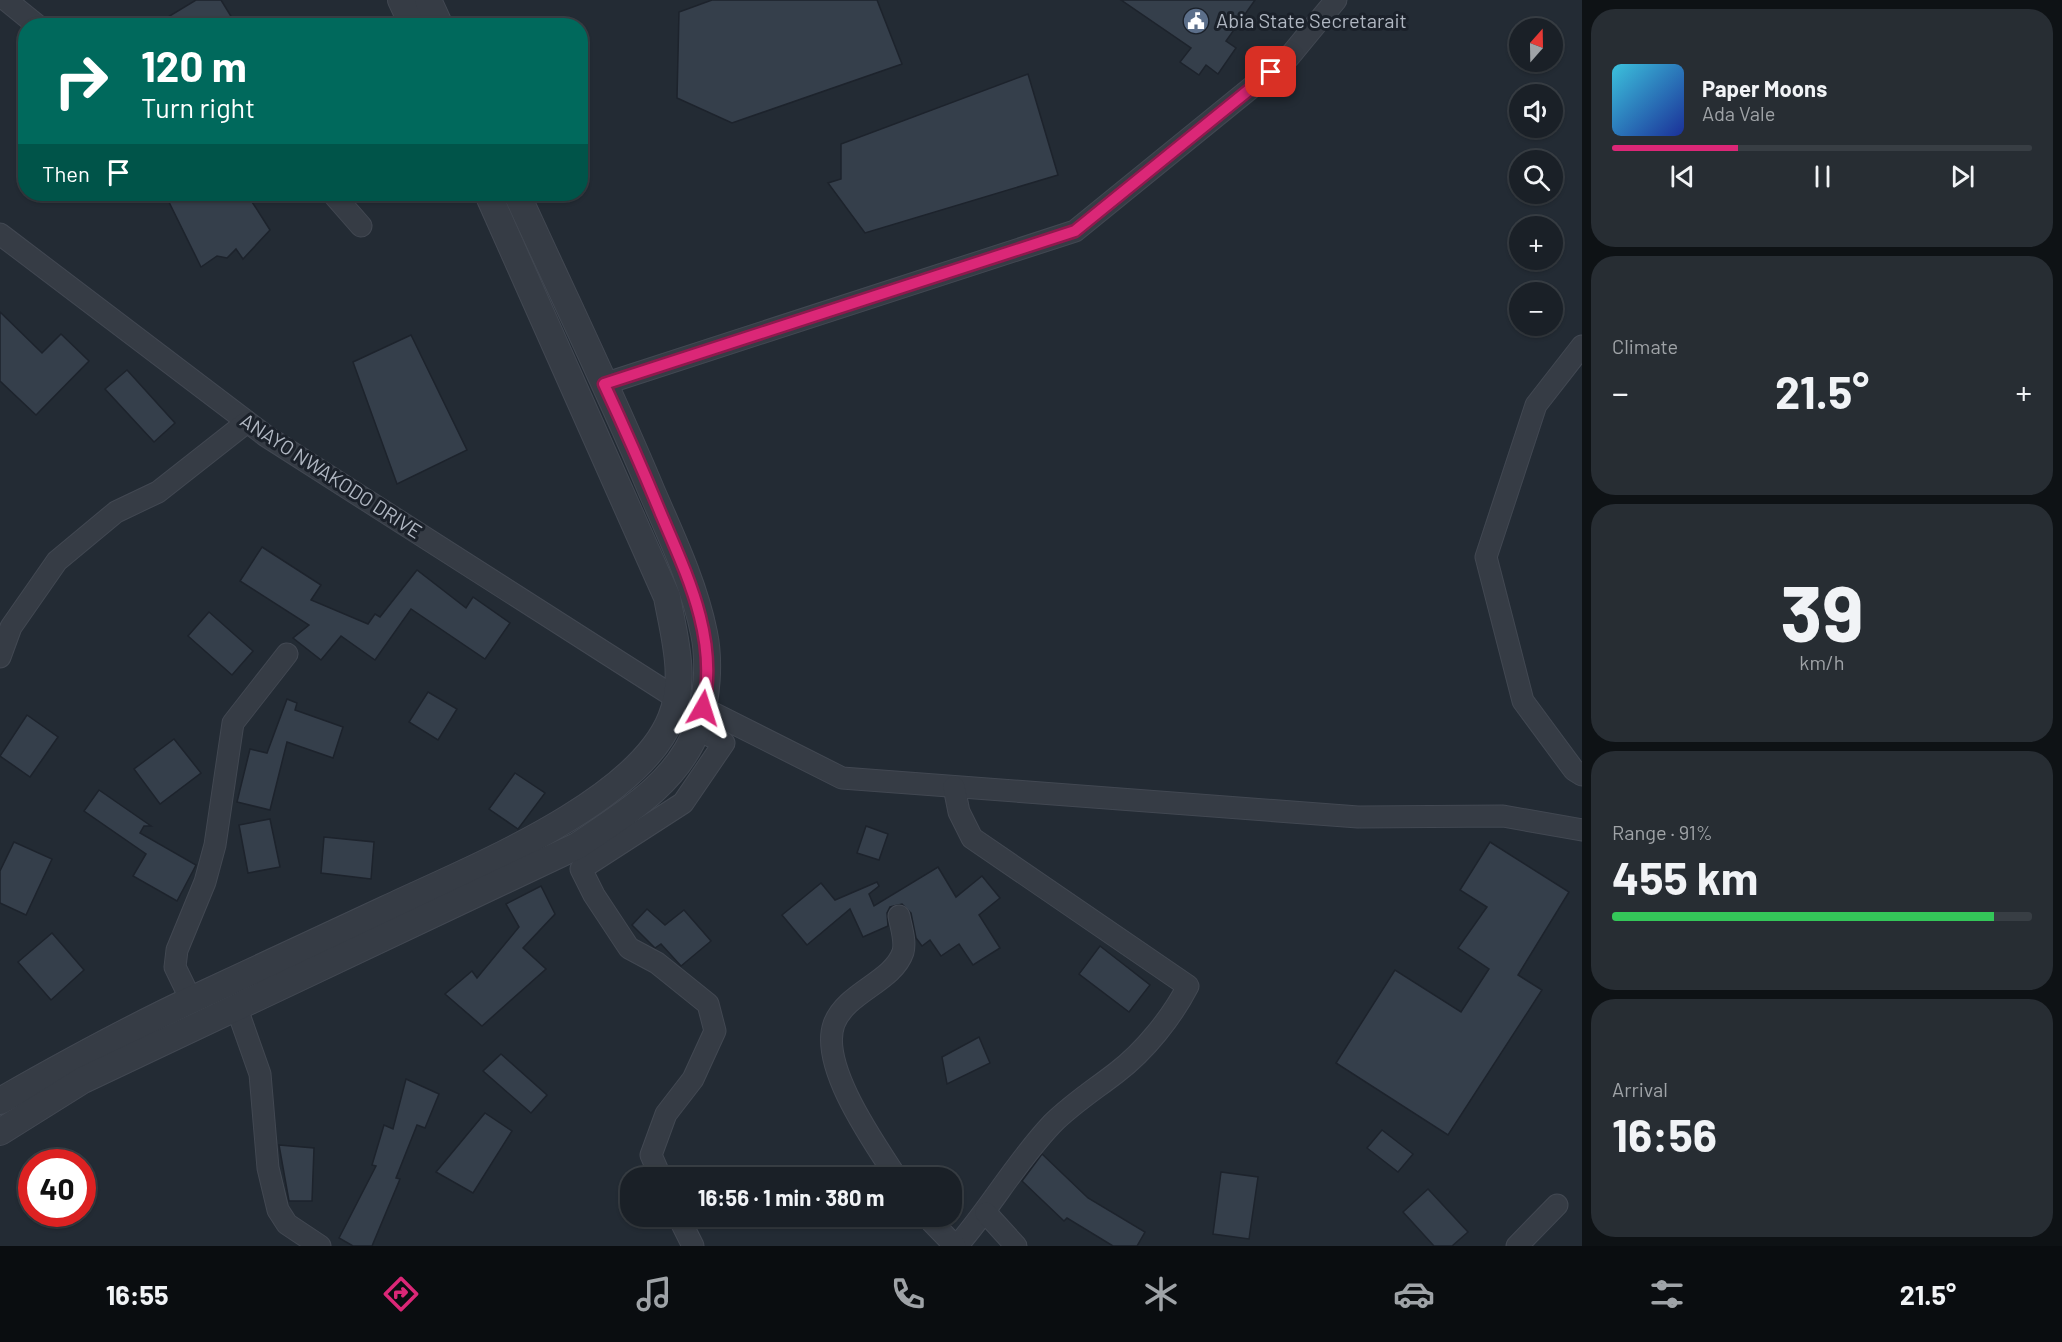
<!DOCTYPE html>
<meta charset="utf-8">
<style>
body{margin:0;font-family:Barlow,sans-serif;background:#272d33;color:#f1f3f6;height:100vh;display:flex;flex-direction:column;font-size:22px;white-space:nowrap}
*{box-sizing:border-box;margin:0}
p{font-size:20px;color:#9fa3a7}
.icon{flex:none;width:33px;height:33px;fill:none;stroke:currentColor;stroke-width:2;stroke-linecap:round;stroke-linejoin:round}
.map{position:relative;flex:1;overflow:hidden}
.sheet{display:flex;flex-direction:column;gap:9px;padding:9px;background:#0e1215;width:480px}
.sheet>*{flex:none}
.hud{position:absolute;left:18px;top:18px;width:570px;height:183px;border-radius:24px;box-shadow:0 2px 4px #0004,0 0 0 2px #383e44;background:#00695c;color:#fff;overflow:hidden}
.needle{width:39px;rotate:20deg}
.buttons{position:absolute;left:1509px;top:18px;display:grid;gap:12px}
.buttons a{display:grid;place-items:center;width:54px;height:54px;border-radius:50%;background:#1a2027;box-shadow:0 2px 4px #0004,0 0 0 2px #383e44;font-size:30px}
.speed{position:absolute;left:18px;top:1149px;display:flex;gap:12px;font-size:30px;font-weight:700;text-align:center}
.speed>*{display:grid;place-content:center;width:78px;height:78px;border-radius:50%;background:#1a2027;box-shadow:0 2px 4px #0004,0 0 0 2px #383e44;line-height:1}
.speed .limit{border:9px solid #d22;background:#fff;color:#111}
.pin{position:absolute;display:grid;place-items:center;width:51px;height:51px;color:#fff;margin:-26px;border-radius:12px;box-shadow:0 3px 9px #0006}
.me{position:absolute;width:66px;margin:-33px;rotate:6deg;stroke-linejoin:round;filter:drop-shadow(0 0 4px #0008)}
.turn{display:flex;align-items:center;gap:21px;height:126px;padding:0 24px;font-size:27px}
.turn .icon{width:78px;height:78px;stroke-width:2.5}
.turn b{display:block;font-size:42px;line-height:51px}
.then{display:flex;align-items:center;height:57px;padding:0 24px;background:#0003;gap:12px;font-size:22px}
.big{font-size:45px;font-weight:700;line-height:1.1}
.sheet .tile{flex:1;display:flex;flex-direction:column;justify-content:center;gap:9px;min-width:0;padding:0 21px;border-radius:24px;background:#272d33}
.sheet .dial{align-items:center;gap:0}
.dial b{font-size:78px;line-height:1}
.song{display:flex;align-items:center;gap:18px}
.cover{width:72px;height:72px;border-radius:9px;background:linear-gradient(135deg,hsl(190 70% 55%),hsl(230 70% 35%))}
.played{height:6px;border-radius:3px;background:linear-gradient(90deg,#db2777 30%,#383e44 30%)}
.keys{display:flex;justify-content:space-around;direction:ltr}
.heat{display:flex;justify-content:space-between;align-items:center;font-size:33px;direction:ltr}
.charge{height:9px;border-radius:4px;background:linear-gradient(90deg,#34c759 91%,#383e44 0)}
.trip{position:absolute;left:620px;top:1167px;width:342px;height:60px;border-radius:24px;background:#1a2027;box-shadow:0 2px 4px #0004,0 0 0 2px #383e44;font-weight:700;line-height:60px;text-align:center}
.tabs{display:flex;height:96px;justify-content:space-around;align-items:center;background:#0a0d10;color:#9fa3a7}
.tabs .icon{width:42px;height:42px}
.tabs .on{color:#db2777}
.tabs b{font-size:27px;color:#f1f3f6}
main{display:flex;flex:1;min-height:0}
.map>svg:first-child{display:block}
.building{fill:#353f4b;stroke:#1d232c;stroke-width:1.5}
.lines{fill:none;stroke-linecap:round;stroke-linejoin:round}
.minor-casing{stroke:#424852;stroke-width:23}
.tertiary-casing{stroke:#424852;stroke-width:28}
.minor{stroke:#363c45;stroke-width:21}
.tertiary{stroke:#363c45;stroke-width:26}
.route-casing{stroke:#8e194d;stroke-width:15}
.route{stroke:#db2777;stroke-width:10}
.labels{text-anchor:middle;stroke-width:6;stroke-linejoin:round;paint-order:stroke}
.poi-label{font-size:20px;fill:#b0b7c2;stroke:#1b212a;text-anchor:start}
.street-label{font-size:20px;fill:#b0b7c2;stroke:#1b212a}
</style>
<main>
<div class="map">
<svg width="1582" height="1246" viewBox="0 0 1582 1246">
<rect width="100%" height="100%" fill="#232b34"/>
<g class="building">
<polygon points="196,0 221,0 237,26 153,26"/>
<polygon points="712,0 877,0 902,64 732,123 677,98 679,12"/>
<polygon points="1121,0 1255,0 1226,41 1236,48 1218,74 1206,65 1199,75 1180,62 1191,48"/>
<polygon points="1028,74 1058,175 865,233 828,183 841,179 841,144"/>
<polygon points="174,194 247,194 270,230 243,259 236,249 227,258 217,256 201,267 167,198"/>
<polygon points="0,312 42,353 61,334 89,361 36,415 0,381"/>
<polygon points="411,335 467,450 397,484 353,362"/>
<polygon points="127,370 175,423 154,442 105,389"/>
<polygon points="262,547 321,585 311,600 368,624 375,614 380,617 417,570 466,608 473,597 510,623 485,659 411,609 375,660 341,636 321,660 293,638 309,625 240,581"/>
<polygon points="209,612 253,651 232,675 188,636"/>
<polygon points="428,692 457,709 438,740 409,722"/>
<polygon points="287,699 297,703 295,710 343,727 333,758 287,742 270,810 237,802 250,749 267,753"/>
<polygon points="27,715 58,737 30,777 0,756"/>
<polygon points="174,739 201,773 160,804 134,769"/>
<polygon points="515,773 545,793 518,829 489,809"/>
<polygon points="99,790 151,826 144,826 140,833 196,865 177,901 133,876 146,854 84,811"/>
<polygon points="270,819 280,867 248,873 239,825"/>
<polygon points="866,826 888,834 879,860 857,853"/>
<polygon points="324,837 374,842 371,879 321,873"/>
<polygon points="14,842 52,859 26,915 0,903 0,871"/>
<polygon points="1490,842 1569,892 1518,975 1542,990 1448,1135 1336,1063 1395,970 1461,1012 1489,969 1458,948 1487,907 1460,890"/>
<polygon points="938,867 956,897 982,876 1000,898 979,915 1000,948 973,965 959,944 941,956 930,940 922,946 916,938 911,913 902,904 890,907 887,913 888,926 863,937 850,909 807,945 782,915 821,883 835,900 877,882 879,886 869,894 874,906"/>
<polygon points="541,886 555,914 523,948 546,969 482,1026 445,994 472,971 477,978 519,927 506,904"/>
<polygon points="647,909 665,925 684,910 711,941 681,966 661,944 655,948 632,925"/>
<polygon points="52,933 84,970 51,1000 18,962"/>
<polygon points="1100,946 1150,985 1129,1012 1079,974"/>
<polygon points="979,1037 990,1063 947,1084 942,1057"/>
<polygon points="501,1054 547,1095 531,1113 483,1071"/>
<polygon points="406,1079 439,1094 425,1128 417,1125 396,1178 400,1179 372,1246 353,1246 339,1238 376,1166 372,1165 384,1125 393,1129"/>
<polygon points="485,1113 512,1131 473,1193 436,1172"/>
<polygon points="1382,1130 1413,1154 1398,1172 1367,1148"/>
<polygon points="279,1145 314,1148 312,1201 289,1201"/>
<polygon points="1042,1154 1088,1198 1145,1232 1137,1246 1113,1246 1067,1218 1064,1221 1022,1181"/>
<polygon points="1221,1172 1258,1177 1249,1239 1213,1234"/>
<polygon points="1428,1189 1468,1232 1452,1246 1434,1246 1403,1212"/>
</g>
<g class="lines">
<g class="minor-casing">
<g id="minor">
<polyline points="6,0 38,26"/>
<polyline points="333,194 361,226"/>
<polyline points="0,234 266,436 676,698"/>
<polyline points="1582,346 1536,405 1486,557 1523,701 1574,770 1582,775"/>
<polyline points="604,384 1075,231 1289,57 1336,0"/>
<polyline points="0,657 11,627 57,561 116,512 158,492 247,422"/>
<polyline points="703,708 842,778 1358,817 1503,816 1582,830"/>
<path d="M954,787L959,812L972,838L1188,986C1172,1017 1145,1051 1116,1073C1094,1090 1072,1104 1052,1124C1016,1162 991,1207 957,1246"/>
<polyline points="191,1000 175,967 177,950 205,882 215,845 233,723 287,654"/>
<polyline points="236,1006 260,1074 268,1168 278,1210 287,1224 320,1246"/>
<polyline points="661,1178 651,1155 666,1114 693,1079 715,1031 708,1004 657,963 629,948 594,895 581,869 683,803 724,743 697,729"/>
<path d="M897,1178C875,1144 819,1066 834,1024C846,992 893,982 903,952C906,941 901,927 899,916"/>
<polyline points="986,1213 1016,1246"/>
<polyline points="678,1216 693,1246"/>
<polyline points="926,1216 955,1246"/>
<polyline points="1517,1246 1557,1205"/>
</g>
</g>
<g class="tertiary-casing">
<g id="tertiary">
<polyline points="401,0 413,26"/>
<polyline points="428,0 440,26"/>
<path d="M0,1101C63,1065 127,1030 193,999C257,969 322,939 386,909C466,871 637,804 671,718C687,678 674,636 667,597L488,194"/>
<path d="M0,1132L83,1080L577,846C623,815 678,783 698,727C707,699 710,662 704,633C694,584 672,538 652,492C610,391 562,293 517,194"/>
</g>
</g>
<use href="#minor" class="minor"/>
<use href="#tertiary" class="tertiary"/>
</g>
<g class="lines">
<g class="route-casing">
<path id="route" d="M703,708C719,640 687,575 661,514C643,470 624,427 604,384L1075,231L1271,72"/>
</g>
<use href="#route" class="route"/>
</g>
<defs>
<g id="civic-disc" transform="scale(1.35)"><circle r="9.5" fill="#5c6f8a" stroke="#1b212a"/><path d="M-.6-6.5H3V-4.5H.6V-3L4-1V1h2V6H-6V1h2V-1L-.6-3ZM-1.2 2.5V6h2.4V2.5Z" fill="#fff"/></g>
</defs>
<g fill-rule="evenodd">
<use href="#civic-disc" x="1196" y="21"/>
</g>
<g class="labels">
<g class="poi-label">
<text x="1216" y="28">Abia State Secretarait</text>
</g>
<g class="street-label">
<text transform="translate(331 476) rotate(33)" y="7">ANAYO NWAKODO DRIVE</text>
</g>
</g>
</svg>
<div class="buttons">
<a><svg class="needle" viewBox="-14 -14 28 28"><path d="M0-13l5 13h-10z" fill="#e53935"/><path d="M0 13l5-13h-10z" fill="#9fa3a7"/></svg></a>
<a><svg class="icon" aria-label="sound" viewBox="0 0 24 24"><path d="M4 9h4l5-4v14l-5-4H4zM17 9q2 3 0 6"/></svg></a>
<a><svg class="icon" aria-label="search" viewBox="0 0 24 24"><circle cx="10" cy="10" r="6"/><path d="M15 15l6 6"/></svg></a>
<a>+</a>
<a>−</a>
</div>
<div class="speed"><div class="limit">40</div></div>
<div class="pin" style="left:1271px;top:72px;background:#d93025"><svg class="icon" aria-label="arrive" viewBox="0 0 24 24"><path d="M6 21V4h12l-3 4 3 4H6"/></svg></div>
<svg class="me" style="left:703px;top:708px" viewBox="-20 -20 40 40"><path d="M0-17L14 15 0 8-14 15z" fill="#db2777" stroke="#fff" stroke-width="4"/></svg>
<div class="trip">16:56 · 1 min · 380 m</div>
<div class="hud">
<div class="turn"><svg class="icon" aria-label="right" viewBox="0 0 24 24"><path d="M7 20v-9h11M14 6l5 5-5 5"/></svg><div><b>120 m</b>Turn right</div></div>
<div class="then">Then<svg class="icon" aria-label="arrive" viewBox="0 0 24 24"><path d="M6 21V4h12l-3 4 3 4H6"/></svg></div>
</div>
</div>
<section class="sheet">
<div class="tile">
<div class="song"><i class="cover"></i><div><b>Paper Moons</b><p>Ada Vale</p></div></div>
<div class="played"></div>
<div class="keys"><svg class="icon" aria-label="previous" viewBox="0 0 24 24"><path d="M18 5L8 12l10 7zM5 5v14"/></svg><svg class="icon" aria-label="pause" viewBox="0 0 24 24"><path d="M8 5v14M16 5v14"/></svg><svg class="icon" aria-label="next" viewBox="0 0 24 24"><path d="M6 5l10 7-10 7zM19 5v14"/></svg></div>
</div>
<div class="tile"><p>Climate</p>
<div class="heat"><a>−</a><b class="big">21.5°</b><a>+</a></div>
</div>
<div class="tile dial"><b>39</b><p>km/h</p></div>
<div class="tile"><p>Range · 91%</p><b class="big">455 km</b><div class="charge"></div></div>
<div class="tile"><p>Arrival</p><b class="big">16:56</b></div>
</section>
</main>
<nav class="tabs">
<b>16:55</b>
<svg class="icon on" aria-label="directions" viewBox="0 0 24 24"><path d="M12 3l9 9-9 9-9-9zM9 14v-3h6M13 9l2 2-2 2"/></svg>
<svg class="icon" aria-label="music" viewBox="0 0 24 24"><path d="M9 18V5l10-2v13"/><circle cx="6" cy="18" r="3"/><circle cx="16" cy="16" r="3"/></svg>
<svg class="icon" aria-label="phone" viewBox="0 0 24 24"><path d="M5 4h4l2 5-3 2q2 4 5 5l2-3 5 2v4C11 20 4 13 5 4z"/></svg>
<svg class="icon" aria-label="climate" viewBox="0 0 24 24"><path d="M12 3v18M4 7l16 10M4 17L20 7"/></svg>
<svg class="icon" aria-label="car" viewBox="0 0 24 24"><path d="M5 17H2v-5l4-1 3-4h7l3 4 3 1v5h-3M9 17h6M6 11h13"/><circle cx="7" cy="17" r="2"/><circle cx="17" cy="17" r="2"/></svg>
<svg class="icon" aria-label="filters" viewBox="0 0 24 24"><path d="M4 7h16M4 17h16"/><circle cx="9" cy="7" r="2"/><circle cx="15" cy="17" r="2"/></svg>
<b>21.5°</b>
</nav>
